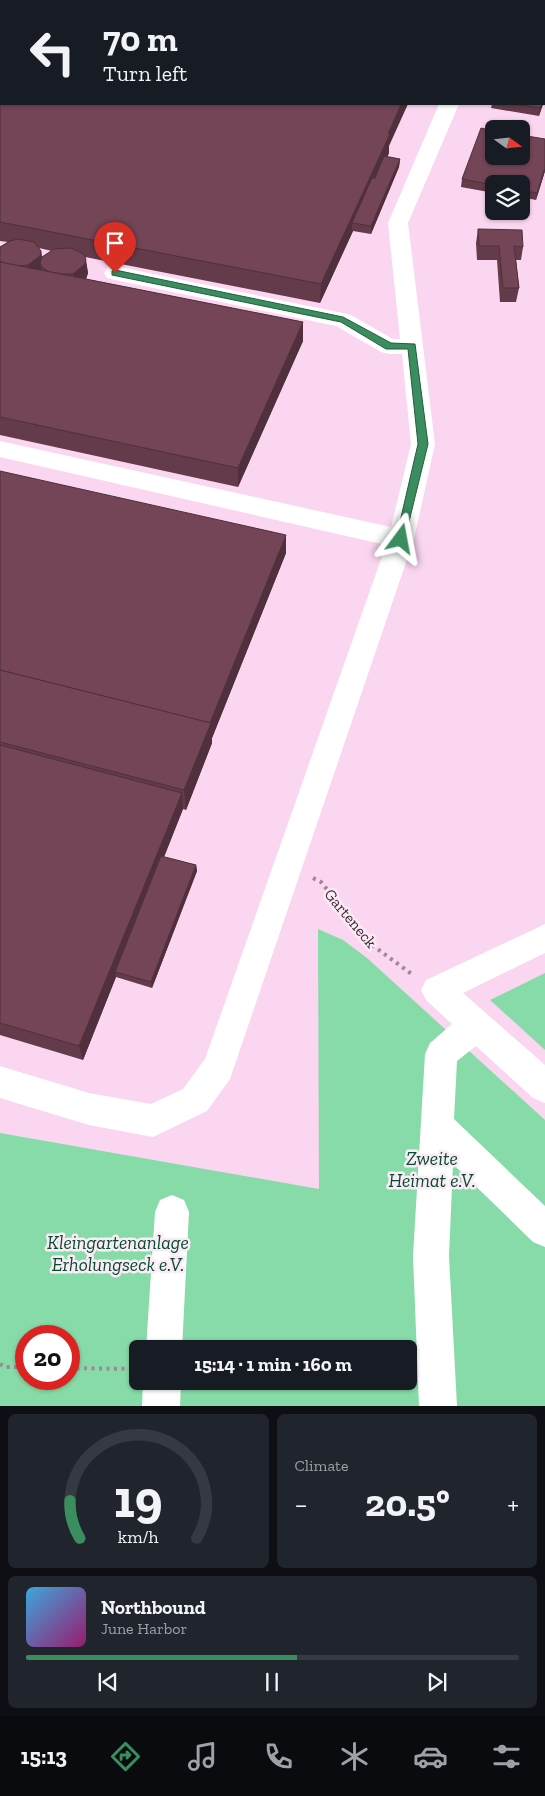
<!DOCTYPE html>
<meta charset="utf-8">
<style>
body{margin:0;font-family:"Zilla Slab",serif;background:#20242c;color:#f1f3f6;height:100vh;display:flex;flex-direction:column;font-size:19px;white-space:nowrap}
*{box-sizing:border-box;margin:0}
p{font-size:16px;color:#9ea1a6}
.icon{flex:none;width:28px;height:28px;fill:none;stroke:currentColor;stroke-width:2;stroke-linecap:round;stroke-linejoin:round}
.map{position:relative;height:1406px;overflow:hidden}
.drawer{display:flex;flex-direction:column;gap:8px;padding:8px;background:#0d0f14;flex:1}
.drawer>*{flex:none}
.guide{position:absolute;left:0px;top:0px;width:545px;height:105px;box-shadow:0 1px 4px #0004;background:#171b24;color:#f1f3f6;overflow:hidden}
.needle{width:32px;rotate:105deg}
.buttons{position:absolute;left:485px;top:120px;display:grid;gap:10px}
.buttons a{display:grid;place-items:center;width:45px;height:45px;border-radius:8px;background:#171b24;box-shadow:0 1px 4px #0004;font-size:25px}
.speed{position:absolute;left:15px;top:1325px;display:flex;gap:10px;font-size:25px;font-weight:700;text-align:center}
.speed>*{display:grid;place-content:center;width:65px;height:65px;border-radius:50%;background:#171b24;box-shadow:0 1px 4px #0004;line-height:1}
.speed .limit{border:8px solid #d22;background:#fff;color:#111}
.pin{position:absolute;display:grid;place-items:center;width:42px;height:42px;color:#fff;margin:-51px -21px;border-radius:50% 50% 50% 0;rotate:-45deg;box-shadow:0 0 5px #0007}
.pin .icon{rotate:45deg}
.me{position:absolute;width:55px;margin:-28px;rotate:13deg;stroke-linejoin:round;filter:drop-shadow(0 0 4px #0008)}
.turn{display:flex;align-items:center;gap:18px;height:105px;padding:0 20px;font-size:22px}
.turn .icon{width:65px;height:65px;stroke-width:2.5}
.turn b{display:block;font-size:35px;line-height:42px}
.big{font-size:38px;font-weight:700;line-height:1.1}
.drawer .tile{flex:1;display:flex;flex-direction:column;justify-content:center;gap:8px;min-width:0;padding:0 18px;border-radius:8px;background:#20242c}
.drawer .dial{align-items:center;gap:0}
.dial svg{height:130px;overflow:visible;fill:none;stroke:#363941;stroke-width:7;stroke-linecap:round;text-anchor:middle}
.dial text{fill:#f1f3f6;stroke:none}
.song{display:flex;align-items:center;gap:15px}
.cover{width:60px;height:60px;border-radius:8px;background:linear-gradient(135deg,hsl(200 70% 55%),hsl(320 70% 35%))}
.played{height:5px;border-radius:2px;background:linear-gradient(90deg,#3a8d5f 55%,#363941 55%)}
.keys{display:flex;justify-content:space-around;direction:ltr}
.heat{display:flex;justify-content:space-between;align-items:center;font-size:28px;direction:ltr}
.drawer .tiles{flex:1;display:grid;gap:8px;grid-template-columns:1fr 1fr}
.tile:last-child{grid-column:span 2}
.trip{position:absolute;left:129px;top:1340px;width:288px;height:50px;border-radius:8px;background:#171b24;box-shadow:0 1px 4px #0004;font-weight:700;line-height:50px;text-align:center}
.menu{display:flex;height:80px;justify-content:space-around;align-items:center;background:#090b0e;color:#9ea1a6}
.menu .icon{width:35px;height:35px}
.menu .selected{color:#3a8d5f}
.menu b{font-size:22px;color:#f1f3f6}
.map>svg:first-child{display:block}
.green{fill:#87dba8;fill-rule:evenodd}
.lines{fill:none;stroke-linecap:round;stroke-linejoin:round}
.path{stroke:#a18599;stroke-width:4;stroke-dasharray:3 4.5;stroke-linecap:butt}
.minor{fill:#fff;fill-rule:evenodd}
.wall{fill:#633b4a;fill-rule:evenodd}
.shaded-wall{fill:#50303c}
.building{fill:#734556;stroke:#50303c}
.route{fill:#3a8d5f;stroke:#265c3e}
.labels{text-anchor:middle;stroke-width:5;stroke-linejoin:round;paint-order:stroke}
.street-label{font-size:16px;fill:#3d2c38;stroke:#fdeaf7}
.near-park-label{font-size:19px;font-style:italic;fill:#034e2c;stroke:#fdeaf7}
</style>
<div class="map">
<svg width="545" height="1406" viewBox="0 0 545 1406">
<rect width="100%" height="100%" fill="#fbd6f0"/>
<g class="green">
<path d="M318,929L343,940L367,958L545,1120V1406H0V1133L319,1189ZM26,1336H69V1379H26ZM138,1349H408V1381H138Z"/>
<polygon points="545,973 545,1050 490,1000"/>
</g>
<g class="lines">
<g class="path">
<polyline points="313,878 321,882 372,945 413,975"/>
<polyline points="0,1364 5,1367 26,1367"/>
<polyline points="69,1368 133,1369"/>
</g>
<g class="minor">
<polygon points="439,104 459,104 408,223 435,444 414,539 230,1079 207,1111 153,1137 89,1125 0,1098 0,1066 89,1093 151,1104 183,1089 205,1059 386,545 0,457 0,441 391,527 411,444 402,354 389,354 381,352 336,326 115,280 107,278 104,273 107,268 115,266 343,313 351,315 393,339 400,339 388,223"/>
<polygon points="545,924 545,953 463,993 545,1065 545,1103 533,1098 476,1046 457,1061 454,1119 545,1206 545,1247 533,1242 453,1164 449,1256 457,1406 419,1406 413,1256 425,1054 430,1043 452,1024 426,1000 421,990 426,980"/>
<polygon points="172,1195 184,1200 189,1212 182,1349 146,1349 155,1212 160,1200"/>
<polygon points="143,1381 181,1381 180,1406 142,1406"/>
</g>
</g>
<g class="wall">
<rect x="0" y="12" width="1" height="29"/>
<path d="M0,71L389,146V153L387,157L400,159L399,167L371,234L353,231L320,303L85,257L88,273L86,279L303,322V341L238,487L0,435V247L8,242L0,241ZM39,248L52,251L42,257L41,251Z"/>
<polygon points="492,104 543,104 539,116 491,108"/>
<polygon points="545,171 536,200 521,197 521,184 494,184 494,193 461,187 462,179"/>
<polygon points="478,229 523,247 521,260 516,260 519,288 516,302 500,302 497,260 477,260 476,243"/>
<polygon points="0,471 286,553 212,738 212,743 186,810 183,809 164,857 196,865 197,871 152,988 116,977 83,1060 0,1035"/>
</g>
<g class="shaded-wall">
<polygon points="0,0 7,0 8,1 1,1 1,10 0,11"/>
<polygon points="401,104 408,104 389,146 389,153 356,224 352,223 352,230 353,231 320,303 321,284"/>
<polygon points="542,104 543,104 539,116 540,108"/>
<polygon points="400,159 399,167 371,234 371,226"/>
<polygon points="545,168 545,171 536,200 537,193"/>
<polygon points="41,251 43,265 40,263 42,270 30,279 28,265"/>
<polygon points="86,260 88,273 86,279 74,287 73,274"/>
<polygon points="303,322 303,341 238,487 238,468"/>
<polygon points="286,535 286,553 212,738 212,743 186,810 184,790 209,726"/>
<polygon points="182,793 183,809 118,973 115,972 116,977 83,1060 79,1046"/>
<polygon points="196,865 197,871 152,988 151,982"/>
</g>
<g class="building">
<polygon points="73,0 196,0 204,1 72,1"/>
<polygon points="362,0 451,0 450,1 361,1"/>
<rect x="0" y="12" width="1" height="11"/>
<polygon points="544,60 545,60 545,95 544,99"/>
<polygon points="1,69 1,104 401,104 388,134 390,134 321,284 0,222 0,71"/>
<polygon points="513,104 542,104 540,108"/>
<polygon points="481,128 494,131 494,156 521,156 521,135 545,139 545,168 537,193 521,190 521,184 494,184 494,185 462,179"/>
<polygon points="384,156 400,159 371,226 352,223 372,178 375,178"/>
<polygon points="478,229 522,230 523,247 514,246 519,288 503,288 499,246 479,246"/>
<polygon points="18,239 34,242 41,251 40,256 28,265 18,266 4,263 0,261 0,247 10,241"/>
<polygon points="71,248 84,254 86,260 84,265 73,274 62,274 50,272 43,268 40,263 42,257 54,249"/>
<polygon points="0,262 303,322 238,468 0,417"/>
<polygon points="0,471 286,535 210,723 0,670"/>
<polygon points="0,670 211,723 184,790 0,742"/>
<polygon points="0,745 182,793 79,1046 0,1023"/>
<polygon points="161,856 196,865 151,982 115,972"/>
</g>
<polygon class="route" points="115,270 343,317 391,343 415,344 428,444 404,542 401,543 396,539 418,444 408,349 386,349 341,322 112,275 112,271"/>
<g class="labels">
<g class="street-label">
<text transform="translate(351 918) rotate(50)" y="6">Garteneck</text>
</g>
<g class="near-park-label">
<text x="432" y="1165">Zweite<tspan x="432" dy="22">Heimat e.V.</tspan></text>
<text x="118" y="1249">Kleingartenanlage<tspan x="118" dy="22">Erholungseck e.V.</tspan></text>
</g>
</g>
</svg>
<div class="buttons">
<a><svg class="needle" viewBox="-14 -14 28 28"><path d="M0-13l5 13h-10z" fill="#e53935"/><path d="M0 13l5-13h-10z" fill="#9ea1a6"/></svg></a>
<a><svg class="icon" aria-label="layers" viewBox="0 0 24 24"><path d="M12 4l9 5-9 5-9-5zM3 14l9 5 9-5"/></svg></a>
</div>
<div class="speed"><div class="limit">20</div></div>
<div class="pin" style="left:115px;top:273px;background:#d93025"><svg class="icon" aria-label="arrive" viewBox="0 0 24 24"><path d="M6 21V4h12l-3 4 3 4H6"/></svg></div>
<svg class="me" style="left:401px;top:539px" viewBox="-20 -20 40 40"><path d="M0-17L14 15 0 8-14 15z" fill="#3a8d5f" stroke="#fff" stroke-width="4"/></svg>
<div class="trip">15:14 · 1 min · 160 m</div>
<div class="guide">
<div class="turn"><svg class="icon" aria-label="left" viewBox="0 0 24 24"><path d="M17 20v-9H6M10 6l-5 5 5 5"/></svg><div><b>70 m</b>Turn left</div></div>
</div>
</div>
<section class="drawer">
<div class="tiles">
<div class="tile dial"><svg viewBox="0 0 100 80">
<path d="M14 69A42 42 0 1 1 86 69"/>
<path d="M14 69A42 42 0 0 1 8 46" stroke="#3a8d5f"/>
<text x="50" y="56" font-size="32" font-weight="700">19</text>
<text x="50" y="72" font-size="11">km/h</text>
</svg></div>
<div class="tile"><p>Climate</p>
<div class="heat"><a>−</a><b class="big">20.5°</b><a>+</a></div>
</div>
<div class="tile">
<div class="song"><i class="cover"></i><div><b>Northbound</b><p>June Harbor</p></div></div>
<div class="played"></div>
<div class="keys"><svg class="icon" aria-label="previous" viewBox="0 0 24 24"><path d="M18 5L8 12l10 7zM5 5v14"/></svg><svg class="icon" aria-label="pause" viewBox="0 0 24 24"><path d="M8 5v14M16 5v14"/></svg><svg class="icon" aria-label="next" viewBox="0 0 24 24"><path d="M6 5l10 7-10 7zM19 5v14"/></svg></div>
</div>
</div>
</section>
<nav class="menu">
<b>15:13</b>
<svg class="icon selected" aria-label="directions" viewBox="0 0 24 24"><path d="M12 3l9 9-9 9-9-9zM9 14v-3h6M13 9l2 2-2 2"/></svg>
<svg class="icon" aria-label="music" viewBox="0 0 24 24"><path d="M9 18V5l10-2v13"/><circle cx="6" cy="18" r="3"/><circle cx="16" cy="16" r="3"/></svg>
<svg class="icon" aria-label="phone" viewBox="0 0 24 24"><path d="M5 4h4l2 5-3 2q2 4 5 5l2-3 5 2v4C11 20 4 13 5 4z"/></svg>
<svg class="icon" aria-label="climate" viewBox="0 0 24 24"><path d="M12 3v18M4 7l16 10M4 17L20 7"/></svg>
<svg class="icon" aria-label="car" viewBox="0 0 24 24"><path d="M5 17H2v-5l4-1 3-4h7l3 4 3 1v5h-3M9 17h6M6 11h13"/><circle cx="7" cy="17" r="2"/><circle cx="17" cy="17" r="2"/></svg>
<svg class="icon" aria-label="filters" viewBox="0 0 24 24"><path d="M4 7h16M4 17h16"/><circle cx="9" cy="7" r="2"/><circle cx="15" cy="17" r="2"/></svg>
</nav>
